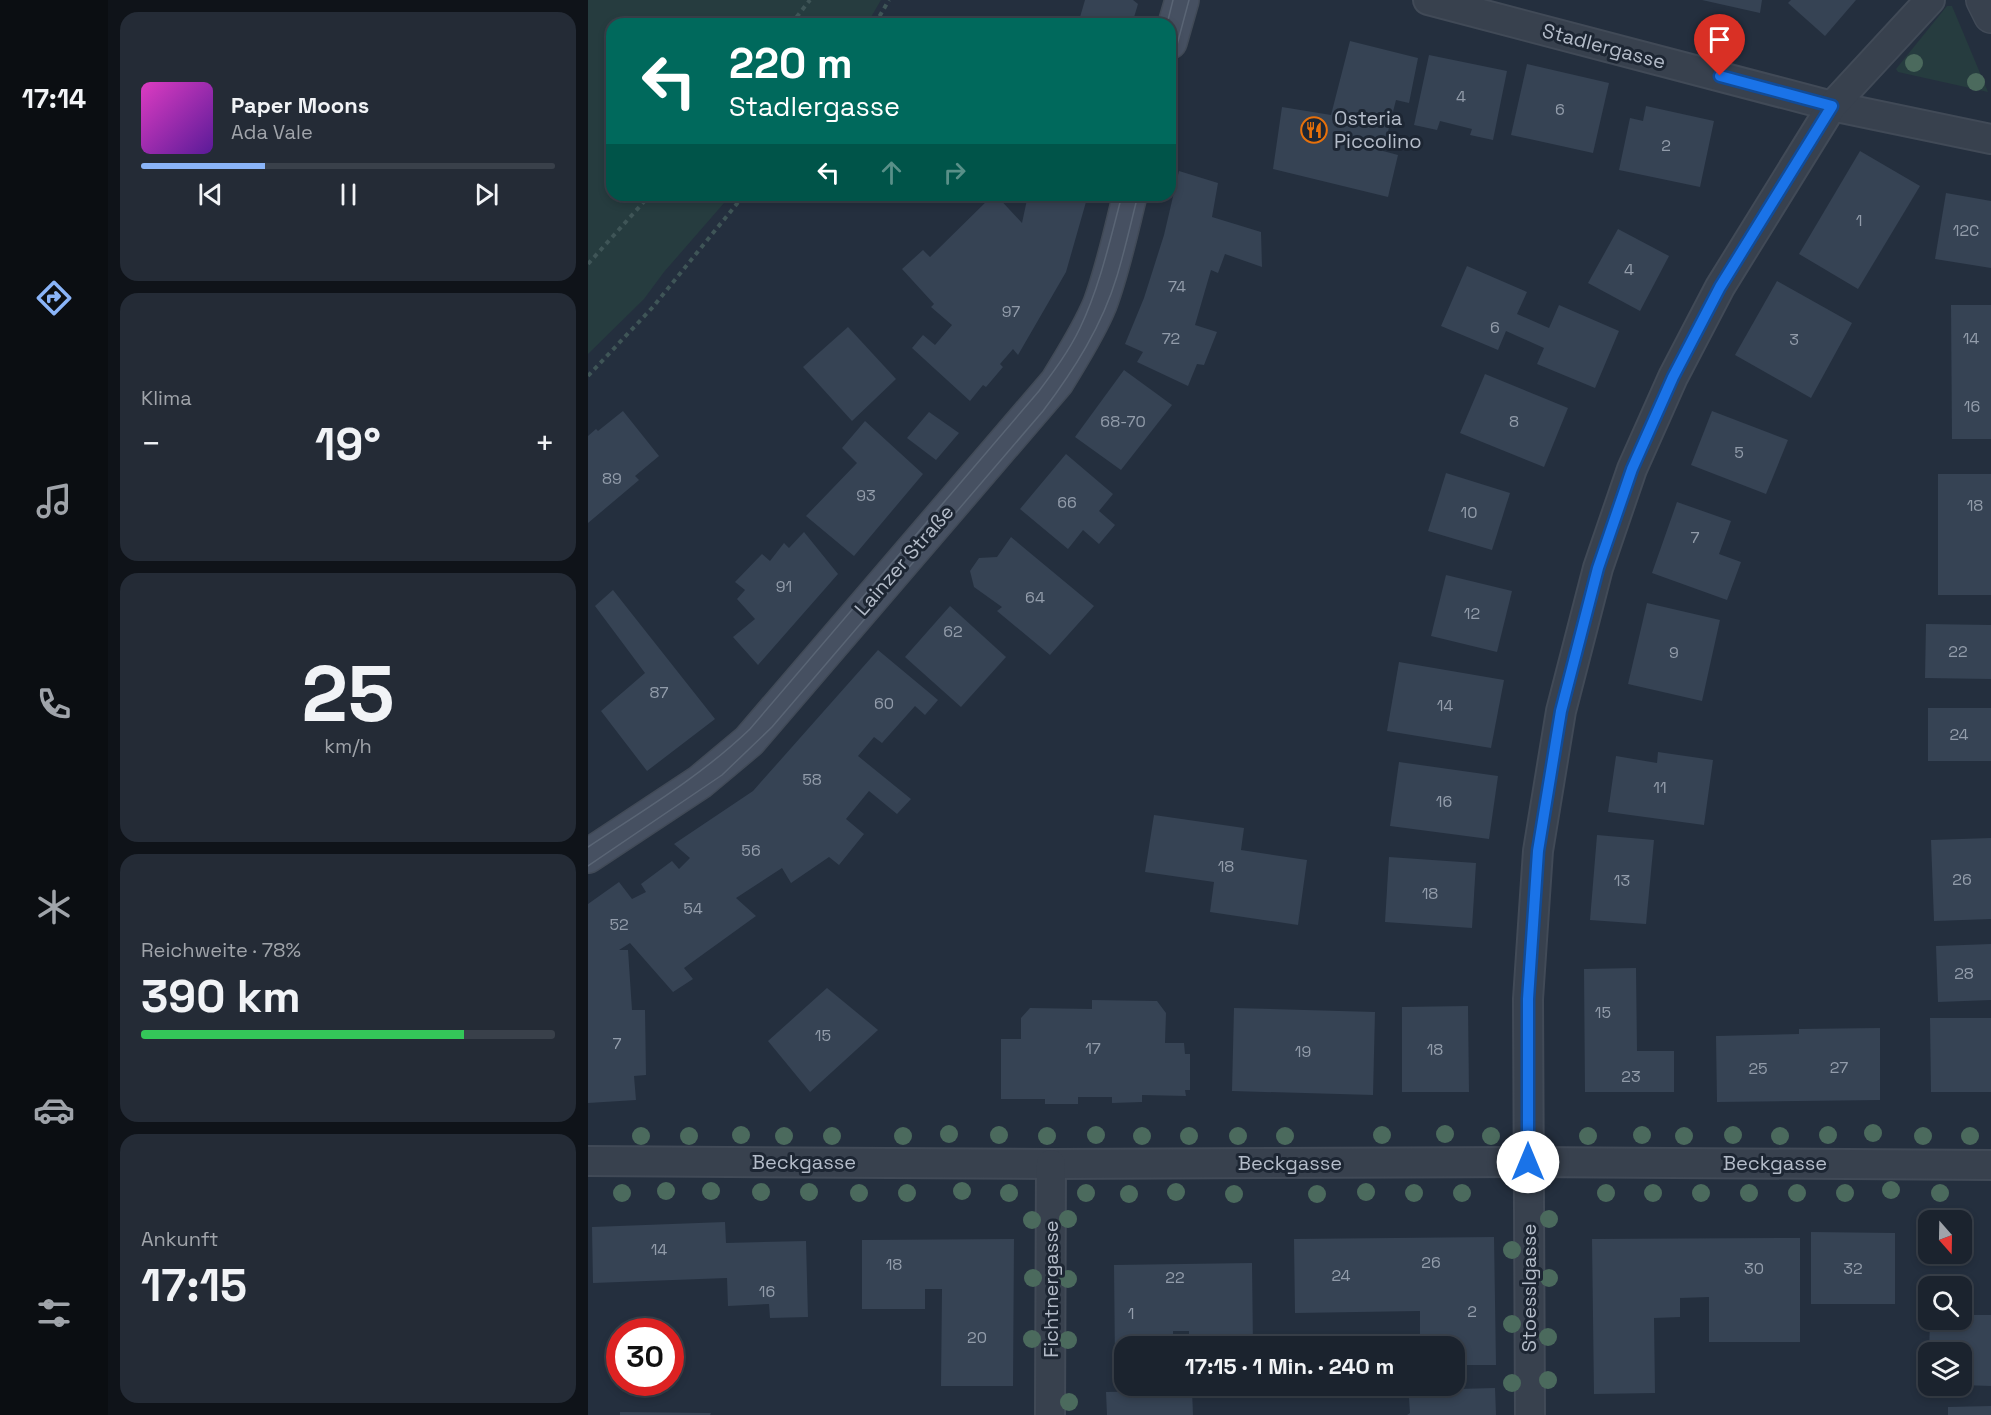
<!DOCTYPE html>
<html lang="de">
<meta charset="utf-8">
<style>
body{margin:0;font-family:"Space Grotesk",sans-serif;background:#242b36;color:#f1f3f6;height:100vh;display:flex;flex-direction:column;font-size:22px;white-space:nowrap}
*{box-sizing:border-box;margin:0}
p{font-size:20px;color:#a0a4aa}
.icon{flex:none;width:33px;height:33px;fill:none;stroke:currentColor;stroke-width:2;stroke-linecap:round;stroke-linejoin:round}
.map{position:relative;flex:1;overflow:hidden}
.drawer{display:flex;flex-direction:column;gap:12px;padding:12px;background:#0f1319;width:480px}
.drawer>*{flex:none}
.hud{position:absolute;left:18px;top:18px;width:570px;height:183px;border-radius:18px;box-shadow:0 3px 9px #0003,0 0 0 2px #39404a;background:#00695c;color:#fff;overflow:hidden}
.needle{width:39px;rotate:160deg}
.controls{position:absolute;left:1330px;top:1210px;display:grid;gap:12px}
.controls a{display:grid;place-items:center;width:54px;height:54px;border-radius:12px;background:#1b232e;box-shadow:0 3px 9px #0003,0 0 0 2px #39404a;font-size:30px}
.speed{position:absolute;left:18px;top:1318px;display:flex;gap:12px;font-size:30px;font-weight:700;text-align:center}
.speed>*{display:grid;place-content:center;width:78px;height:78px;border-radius:50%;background:#1b232e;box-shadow:0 3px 9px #0003,0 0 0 2px #39404a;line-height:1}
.speed .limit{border:9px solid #d22;background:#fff;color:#111}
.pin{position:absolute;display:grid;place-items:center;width:51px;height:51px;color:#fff;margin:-62px -26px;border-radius:50% 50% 50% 0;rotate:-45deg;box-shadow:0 0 6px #0007}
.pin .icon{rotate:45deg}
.me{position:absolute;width:66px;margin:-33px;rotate:0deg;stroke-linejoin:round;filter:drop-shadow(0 0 4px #0008)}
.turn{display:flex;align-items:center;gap:21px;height:126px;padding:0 24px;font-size:27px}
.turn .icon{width:78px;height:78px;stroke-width:2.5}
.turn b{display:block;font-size:42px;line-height:51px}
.lanes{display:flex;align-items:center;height:57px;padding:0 24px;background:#0003;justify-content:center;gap:30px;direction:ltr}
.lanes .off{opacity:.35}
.big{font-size:45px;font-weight:600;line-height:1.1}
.drawer .tile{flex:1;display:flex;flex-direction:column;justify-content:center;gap:9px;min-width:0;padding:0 21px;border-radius:18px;background:#242b36}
.drawer .dial{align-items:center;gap:0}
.dial b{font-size:78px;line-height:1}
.song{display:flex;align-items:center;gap:18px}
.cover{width:72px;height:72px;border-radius:9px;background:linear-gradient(135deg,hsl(310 70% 55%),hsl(270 70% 35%))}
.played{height:6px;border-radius:3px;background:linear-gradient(90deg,#8ab4f8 30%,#39404a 30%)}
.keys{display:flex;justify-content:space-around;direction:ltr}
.heat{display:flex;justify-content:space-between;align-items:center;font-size:33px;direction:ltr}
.charge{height:9px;border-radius:4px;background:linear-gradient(90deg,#34c759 78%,#39404a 0)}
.trip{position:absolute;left:526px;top:1336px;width:351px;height:60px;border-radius:18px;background:#1b232e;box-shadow:0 3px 9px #0003,0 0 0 2px #39404a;font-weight:600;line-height:60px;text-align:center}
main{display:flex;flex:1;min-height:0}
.dock{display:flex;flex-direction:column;width:108px;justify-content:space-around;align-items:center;background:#0b0e12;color:#a0a4aa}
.dock .icon{width:42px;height:42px}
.dock .selected{color:#8ab4f8}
.dock b{font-size:27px;color:#f1f3f6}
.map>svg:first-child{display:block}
.green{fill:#263c3f}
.building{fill:#364354}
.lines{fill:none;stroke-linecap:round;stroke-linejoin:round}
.minor-casing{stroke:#414a57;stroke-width:32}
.tertiary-casing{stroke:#414a57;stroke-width:36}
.secondary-casing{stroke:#414a57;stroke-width:36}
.path{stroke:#3f5557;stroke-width:4;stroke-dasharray:4.5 4.5;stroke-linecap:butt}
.minor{stroke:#38414e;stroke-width:28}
.tertiary{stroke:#38414e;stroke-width:33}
.secondary{stroke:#465061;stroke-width:33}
.tram{stroke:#5a6575;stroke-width:1.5}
.tree{fill:#4b6a5d}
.route-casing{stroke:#114b97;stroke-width:15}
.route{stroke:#1a73e8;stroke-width:10}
.labels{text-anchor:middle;stroke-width:6;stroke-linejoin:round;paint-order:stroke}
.number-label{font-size:16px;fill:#929caa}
.street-label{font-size:20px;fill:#b4bcc9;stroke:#1d2633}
.poi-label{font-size:20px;fill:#b4bcc9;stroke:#1d2633;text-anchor:start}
</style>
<main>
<nav class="dock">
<b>17:14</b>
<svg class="icon selected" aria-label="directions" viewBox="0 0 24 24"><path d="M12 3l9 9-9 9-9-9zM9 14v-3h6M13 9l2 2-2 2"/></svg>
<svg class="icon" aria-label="music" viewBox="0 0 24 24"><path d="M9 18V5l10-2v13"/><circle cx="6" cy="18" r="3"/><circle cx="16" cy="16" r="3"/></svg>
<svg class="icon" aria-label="phone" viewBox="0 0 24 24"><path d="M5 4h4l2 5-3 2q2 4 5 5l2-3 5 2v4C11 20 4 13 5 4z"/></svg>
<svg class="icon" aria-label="climate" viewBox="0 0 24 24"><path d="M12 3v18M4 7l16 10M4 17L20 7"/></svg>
<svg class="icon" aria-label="car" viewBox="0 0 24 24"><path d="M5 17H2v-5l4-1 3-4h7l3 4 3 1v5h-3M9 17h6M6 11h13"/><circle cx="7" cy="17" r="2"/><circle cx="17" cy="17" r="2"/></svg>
<svg class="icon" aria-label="filters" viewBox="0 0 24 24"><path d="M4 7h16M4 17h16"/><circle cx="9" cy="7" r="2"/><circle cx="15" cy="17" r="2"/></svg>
</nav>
<section class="drawer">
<div class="tile">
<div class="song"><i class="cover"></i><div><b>Paper Moons</b><p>Ada Vale</p></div></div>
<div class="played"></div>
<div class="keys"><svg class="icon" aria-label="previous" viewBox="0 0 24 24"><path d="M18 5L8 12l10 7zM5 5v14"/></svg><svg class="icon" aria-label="pause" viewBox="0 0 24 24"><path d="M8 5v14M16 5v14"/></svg><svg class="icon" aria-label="next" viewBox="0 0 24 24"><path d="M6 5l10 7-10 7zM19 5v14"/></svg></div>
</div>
<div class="tile"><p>Klima</p>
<div class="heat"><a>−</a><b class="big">19°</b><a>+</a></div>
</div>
<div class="tile dial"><b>25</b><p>km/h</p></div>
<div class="tile"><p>Reichweite · 78%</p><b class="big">390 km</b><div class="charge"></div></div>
<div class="tile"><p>Ankunft</p><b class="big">17:15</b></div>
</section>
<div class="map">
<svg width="1403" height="1415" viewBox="0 0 1403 1415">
<rect width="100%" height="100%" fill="#242f3e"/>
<g class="green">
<polygon points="0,0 293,0 279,24 24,24 24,195 143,195 76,272 56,299 0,354"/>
<polygon points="1359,6 1364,6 1400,92 1310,72 1308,69"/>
</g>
<g class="building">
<polygon points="497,0 545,0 550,4 544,24 490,24"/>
<polygon points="1114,0 1174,0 1172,13"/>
<polygon points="1203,0 1268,0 1237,36 1200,3"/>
<polygon points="762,41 830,58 821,103 808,100 795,151 810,155 800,197 685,169 694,107 743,115"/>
<polygon points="841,55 919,71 905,140 882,135 884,129 852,121 849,130 826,125"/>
<polygon points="939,64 1021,83 1005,153 923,135"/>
<polygon points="1058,106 1126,121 1112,187 1031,170 1042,118 1055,121"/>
<polygon points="1272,151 1332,186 1270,289 1211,254"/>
<polygon points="591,171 630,183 624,217 673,232 674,267 637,254 630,273 623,270 607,325 629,332 616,365 609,364 600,386 549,362 555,352 537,344 556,298 576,235"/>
<polygon points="1358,193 1403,201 1403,268 1347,259"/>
<polygon points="405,195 408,195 434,223 440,195 500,195 478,272 430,355 425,349 412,364 415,367 398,387 395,385 382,401 324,348 335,335 347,345 364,325 343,307 346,304 314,269 335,250 342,257"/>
<polygon points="1030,229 1081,256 1052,311 1000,283"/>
<polygon points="879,266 939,292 929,314 961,328 971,305 1031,331 1007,388 949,364 956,348 918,331 910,350 853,326"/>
<polygon points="1189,281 1264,323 1223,398 1147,355"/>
<polygon points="1363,305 1403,305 1403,439 1364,439"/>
<polygon points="260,327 308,379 264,421 215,367"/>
<polygon points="536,370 584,405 533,470 487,437"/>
<polygon points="897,374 980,408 956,467 872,433"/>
<polygon points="35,411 71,456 47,476 51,480 0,523 0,436 8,429 10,431"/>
<polygon points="1124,411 1200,440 1178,494 1103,465"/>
<polygon points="341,412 371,433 348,460 319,438"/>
<polygon points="277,421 335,474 266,556 218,516 269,463 254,448"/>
<polygon points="478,454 525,494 511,511 527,525 511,544 495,530 480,549 432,509"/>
<polygon points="858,473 922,493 904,550 840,531"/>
<rect x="1350" y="474" width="53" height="121"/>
<polygon points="1089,502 1143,521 1131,554 1153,562 1139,600 1064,573"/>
<polygon points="216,532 250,574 170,665 145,637 167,619 149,599 157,590 147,582 174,554 182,561 196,543 201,548"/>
<polygon points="423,537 506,606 462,655 409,611 414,607 386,587 382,571 391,558 409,557"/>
<polygon points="858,575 924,591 909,652 843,636"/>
<polygon points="25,590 127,719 59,771 13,711 57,673 7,606"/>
<polygon points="1059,603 1132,620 1114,701 1040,684"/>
<polygon points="362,606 418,657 373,707 317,657"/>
<polygon points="1338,624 1403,625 1403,679 1337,678"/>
<polygon points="290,650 350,700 337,715 327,706 294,743 286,737 270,756 323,799 309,814 281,791 258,819 276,834 251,865 241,857 203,883 194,868 148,898 168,916 96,968 105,979 85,992 42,943 31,950 40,950 44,1010 57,1010 58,1075 46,1076 48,1100 0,1103 0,904 31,882 44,899 58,892 53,884 84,861 91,869 102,858 86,844 165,791"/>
<polygon points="811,662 916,680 903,748 799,731"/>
<rect x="1340" y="708" width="63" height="53"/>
<polygon points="1070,752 1125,760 1116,825 1020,812 1028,756 1069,763"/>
<polygon points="811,762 910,776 901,839 802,826"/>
<polygon points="566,815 656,828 653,850 719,860 710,925 622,912 626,882 557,872"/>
<polygon points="1009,835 1066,840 1058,924 1002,920"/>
<polygon points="1403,838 1403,919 1346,921 1343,840"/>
<polygon points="801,857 888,863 884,928 797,922"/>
<polygon points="1403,944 1403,1000 1350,1002 1348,946"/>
<polygon points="1048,968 1049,1051 1086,1051 1086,1092 997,1092 996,969"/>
<polygon points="239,988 290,1030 222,1092 180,1041"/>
<polygon points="504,1000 569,1001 578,1013 577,1043 596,1043 597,1054 602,1054 602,1090 597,1090 598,1096 554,1095 554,1102 524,1103 524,1097 490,1097 490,1104 457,1104 457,1099 413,1099 413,1039 433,1039 433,1018 442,1008 504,1009"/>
<polygon points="880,1006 881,1092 814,1092 814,1007"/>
<polygon points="646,1008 787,1012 785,1095 644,1091"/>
<polygon points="1342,1018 1403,1018 1403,1092 1343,1092"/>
<polygon points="1292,1028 1292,1100 1129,1102 1128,1036 1211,1034 1211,1029"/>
<polygon points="137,1222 138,1243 218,1241 220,1317 182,1318 181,1304 140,1306 139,1278 5,1283 4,1227"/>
<polygon points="1223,1232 1307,1233 1307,1304 1223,1304"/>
<polygon points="906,1237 908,1365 867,1365 867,1347 817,1347 817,1335 832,1335 832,1311 707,1313 706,1239"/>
<polygon points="1212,1238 1212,1342 1121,1342 1121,1297 1092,1298 1092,1317 1066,1318 1067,1393 1006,1394 1004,1239"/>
<polygon points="426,1239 425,1386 353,1386 354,1289 337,1289 337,1309 274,1309 274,1240"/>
<polygon points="664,1263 665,1347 601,1347 601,1331 585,1331 585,1347 537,1347 537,1362 527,1362 526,1265"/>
<polygon points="1374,1315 1403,1315 1403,1386 1374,1385 1374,1353 1341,1353 1342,1320 1374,1320"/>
<polygon points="907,1388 908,1415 819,1415 822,1413 821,1398 831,1390"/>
<polygon points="604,1390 605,1415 519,1415 518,1392"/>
<polygon points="1403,1406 1403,1415 1360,1415 1360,1407"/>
<polygon points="32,1412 123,1413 122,1415 32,1415"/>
</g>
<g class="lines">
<g class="minor-casing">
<g id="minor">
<polyline points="840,0 1244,106 1403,139"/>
<polyline points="0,1161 463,1164 940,1162 1403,1165"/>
<polyline points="462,1415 463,1164"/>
<polyline points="942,1415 940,999 950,851 973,711 1010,568 1044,469 1085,377 1132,287 1244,106 1342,0"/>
</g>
</g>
<g class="tertiary-casing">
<polyline id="tertiary" points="1395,0 1403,16"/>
</g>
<g class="secondary-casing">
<g id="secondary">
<polyline points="582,42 594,0"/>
<path d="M0,856L112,782L161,741L469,382C484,357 501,331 512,304C525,269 533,231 542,195"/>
</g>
</g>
<g class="path">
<polyline points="203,24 222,0"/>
<polyline points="287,24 301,0"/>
<polyline points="0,264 62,195"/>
<polyline points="0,376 64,308 156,195"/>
</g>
<use href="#minor" class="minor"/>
<use href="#tertiary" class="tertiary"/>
<use href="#secondary" class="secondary"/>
<g class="tram">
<polyline points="579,24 585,0"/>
<polyline points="582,71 601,0"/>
<path d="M0,847C56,810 113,776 162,729L451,391C466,371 481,351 492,328C512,286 522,240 534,195"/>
<path d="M0,866L134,775L184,727L455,411C486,370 514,326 529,276C537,250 543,222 550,195"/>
</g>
</g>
<g class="tree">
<circle cx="1326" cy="63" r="9"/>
<circle cx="1388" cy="82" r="9"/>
<circle cx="1285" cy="1133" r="9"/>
<circle cx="361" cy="1134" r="9"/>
<circle cx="857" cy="1134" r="9"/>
<circle cx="153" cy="1135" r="9"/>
<circle cx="411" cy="1135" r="9"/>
<circle cx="508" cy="1135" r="9"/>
<circle cx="794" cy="1135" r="9"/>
<circle cx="1054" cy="1135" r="9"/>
<circle cx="1145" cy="1135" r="9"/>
<circle cx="1240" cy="1135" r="9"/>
<circle cx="53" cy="1136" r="9"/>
<circle cx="101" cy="1136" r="9"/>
<circle cx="196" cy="1136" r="9"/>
<circle cx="244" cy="1136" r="9"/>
<circle cx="315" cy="1136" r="9"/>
<circle cx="459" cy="1136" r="9"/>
<circle cx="554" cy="1136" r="9"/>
<circle cx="601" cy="1136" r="9"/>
<circle cx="650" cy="1136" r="9"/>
<circle cx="697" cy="1136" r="9"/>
<circle cx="903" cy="1136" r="9"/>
<circle cx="1000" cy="1136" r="9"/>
<circle cx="1096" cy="1136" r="9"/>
<circle cx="1192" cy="1136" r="9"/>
<circle cx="1335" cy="1136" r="9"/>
<circle cx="1382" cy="1136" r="9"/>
<circle cx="1303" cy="1190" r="9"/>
<circle cx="78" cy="1191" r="9"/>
<circle cx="123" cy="1191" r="9"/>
<circle cx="374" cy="1191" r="9"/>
<circle cx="173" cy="1192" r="9"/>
<circle cx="221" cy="1192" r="9"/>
<circle cx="588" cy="1192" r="9"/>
<circle cx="778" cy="1192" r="9"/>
<circle cx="34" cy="1193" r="9"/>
<circle cx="271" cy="1193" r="9"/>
<circle cx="319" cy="1193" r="9"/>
<circle cx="421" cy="1193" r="9"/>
<circle cx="498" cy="1193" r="9"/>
<circle cx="826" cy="1193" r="9"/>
<circle cx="874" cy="1193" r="9"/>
<circle cx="1018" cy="1193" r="9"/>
<circle cx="1065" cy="1193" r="9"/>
<circle cx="1113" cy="1193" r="9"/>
<circle cx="1161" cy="1193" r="9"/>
<circle cx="1209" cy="1193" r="9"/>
<circle cx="1257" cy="1193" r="9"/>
<circle cx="1352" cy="1193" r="9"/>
<circle cx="541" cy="1194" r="9"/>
<circle cx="646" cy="1194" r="9"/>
<circle cx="729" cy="1194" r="9"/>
<circle cx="480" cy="1219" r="9"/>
<circle cx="961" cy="1219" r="9"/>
<circle cx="444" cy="1220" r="9"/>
<circle cx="924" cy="1250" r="9"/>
<circle cx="445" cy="1278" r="9"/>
<circle cx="961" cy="1278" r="9"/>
<circle cx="480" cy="1279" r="9"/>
<circle cx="924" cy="1324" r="9"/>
<circle cx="960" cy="1337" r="9"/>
<circle cx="444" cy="1339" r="9"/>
<circle cx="480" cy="1340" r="9"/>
<circle cx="960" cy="1380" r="9"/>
<circle cx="924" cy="1383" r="9"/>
<circle cx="481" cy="1402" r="9"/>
</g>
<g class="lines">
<g class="route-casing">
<polyline id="route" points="940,1162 940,999 950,851 973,711 1010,568 1044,469 1085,377 1132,287 1244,106 1132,76"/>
</g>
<use href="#route" class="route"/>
</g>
<defs>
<g id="restaurant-ring" transform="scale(1.35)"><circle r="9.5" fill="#1d2633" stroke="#e8710a" stroke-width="1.5"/><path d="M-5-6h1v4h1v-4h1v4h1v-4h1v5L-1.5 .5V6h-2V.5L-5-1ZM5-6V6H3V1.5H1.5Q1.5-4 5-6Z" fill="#e8710a"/></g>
</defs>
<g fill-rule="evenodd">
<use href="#restaurant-ring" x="726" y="130"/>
</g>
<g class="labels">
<g class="number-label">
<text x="873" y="102">4</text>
<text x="972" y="115">6</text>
<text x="1078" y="151">2</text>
<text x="1271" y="226">1</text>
<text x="1378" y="236">12C</text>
<text x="1041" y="275">4</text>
<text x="589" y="292">74</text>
<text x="423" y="317">97</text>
<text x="907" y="333">6</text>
<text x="583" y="344">72</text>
<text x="1383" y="344">14</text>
<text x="1206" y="345">3</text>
<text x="1384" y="412">16</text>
<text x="535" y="427">68-70</text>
<text x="926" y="427">8</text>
<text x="1151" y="458">5</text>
<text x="24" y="484">89</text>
<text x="278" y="501">93</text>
<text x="479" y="508">66</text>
<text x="1387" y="511">18</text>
<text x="881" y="518">10</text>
<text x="1107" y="543">7</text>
<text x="196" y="592">91</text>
<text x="447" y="603">64</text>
<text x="884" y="619">12</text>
<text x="365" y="637">62</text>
<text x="1370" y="657">22</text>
<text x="1086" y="658">9</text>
<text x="71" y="698">87</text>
<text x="296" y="709">60</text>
<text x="857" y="711">14</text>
<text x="1371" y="740">24</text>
<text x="224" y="785">58</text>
<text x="1072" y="793">11</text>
<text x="856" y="807">16</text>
<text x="163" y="856">56</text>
<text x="638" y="872">18</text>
<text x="1374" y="885">26</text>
<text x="1034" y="886">13</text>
<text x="842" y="899">18</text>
<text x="105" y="914">54</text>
<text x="31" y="930">52</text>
<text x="1376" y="979">28</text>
<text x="1015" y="1018">15</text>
<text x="235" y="1041">15</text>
<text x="29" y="1049">7</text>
<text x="505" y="1054">17</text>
<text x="847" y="1055">18</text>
<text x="715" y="1057">19</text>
<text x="1251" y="1073">27</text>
<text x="1170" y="1074">25</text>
<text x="1043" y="1082">23</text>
<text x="71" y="1255">14</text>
<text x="843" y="1268">26</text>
<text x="306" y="1270">18</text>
<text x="1166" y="1274">30</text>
<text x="1265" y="1274">32</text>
<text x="753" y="1281">24</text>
<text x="587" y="1283">22</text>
<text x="179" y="1297">16</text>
<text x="884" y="1317">2</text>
<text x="543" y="1319">1</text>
<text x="389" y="1343">20</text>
</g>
<g class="street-label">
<text transform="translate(1016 46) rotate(15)" y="7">Stadlergasse</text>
<text transform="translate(316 560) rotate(-49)" y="7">Lainzer Straße</text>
<text x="216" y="1169">Beckgasse</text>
<text x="702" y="1170">Beckgasse</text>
<text x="1187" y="1170">Beckgasse</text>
<text transform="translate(941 1288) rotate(-90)" y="7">Stoesslgasse</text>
<text transform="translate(463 1289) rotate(-90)" y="7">Fichtnergasse</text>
</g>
<g class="poi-label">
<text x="746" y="125">Osteria<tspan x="746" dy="23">Piccolino</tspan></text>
</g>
</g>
</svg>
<div class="controls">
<a><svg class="needle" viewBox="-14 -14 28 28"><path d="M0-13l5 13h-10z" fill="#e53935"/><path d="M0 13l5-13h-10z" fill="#a0a4aa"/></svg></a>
<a><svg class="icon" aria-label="search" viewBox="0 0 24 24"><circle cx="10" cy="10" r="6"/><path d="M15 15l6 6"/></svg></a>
<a><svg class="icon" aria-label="layers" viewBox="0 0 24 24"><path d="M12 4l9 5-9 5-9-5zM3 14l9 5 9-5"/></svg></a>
</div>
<div class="speed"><div class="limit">30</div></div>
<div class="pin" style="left:1132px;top:76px;background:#d93025"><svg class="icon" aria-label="arrive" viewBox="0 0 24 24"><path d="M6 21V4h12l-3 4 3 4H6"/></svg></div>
<svg class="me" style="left:940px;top:1162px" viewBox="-20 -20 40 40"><circle r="19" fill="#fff"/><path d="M0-13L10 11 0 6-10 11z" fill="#1a73e8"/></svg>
<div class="trip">17:15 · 1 Min. · 240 m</div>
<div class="hud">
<div class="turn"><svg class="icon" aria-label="left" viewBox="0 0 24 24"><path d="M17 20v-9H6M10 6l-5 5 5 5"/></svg><div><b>220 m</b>Stadlergasse</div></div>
<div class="lanes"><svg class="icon" aria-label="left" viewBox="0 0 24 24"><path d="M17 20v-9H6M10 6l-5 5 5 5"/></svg><svg class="icon off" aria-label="ahead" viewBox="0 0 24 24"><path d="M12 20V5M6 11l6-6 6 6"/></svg><svg class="icon off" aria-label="right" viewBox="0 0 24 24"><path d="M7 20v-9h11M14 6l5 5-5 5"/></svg></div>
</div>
</div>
</main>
